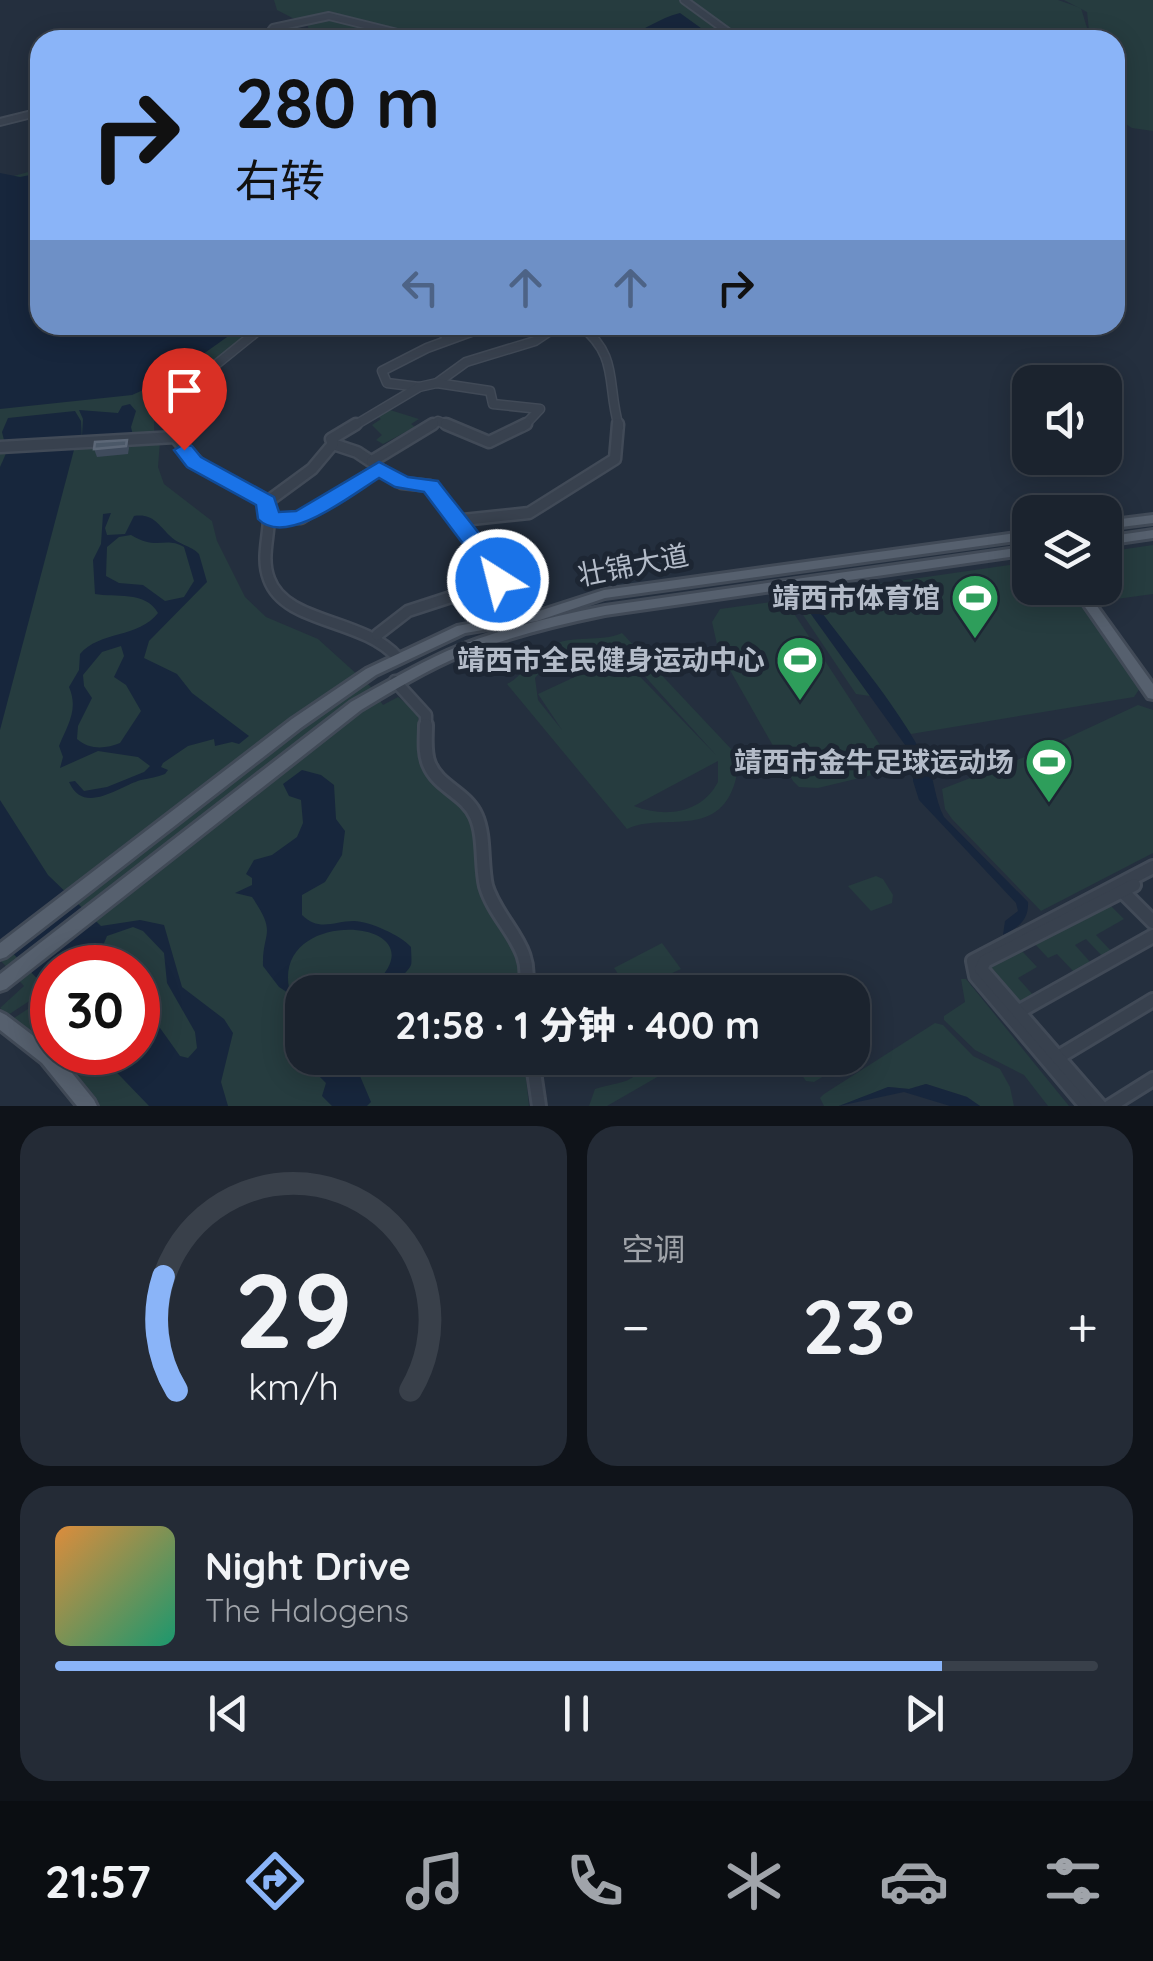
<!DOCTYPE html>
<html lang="zh">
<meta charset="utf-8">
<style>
body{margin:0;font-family:Quicksand,"Noto Sans SC",sans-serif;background:#242b36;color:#f1f3f6;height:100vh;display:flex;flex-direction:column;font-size:38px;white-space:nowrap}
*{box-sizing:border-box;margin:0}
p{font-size:32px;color:#a0a4aa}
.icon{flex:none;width:55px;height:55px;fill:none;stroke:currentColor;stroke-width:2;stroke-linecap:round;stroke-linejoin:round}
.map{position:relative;height:1106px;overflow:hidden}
.panel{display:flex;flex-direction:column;gap:20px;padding:20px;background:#0f1319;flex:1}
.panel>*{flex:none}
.banner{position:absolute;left:30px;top:30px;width:1095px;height:305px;border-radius:30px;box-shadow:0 5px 25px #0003,0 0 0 2px #39404a;background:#8ab4f8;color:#111;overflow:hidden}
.buttons{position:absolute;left:1012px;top:365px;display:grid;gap:20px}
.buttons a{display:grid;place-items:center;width:110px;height:110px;border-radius:20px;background:#1b232e;box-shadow:0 5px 25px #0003,0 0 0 2px #39404a;font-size:50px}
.speed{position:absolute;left:30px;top:945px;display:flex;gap:20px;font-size:50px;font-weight:700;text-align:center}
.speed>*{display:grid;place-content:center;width:130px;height:130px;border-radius:50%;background:#1b232e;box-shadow:0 5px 25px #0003,0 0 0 2px #39404a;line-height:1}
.speed .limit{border:15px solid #d22;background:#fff;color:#111}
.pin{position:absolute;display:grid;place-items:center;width:85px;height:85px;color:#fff;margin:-102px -42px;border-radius:50% 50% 50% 0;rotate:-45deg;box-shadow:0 0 10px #0007}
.pin .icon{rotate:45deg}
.me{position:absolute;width:110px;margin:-55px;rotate:324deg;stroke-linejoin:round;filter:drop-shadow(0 0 8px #0008)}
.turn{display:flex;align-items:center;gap:35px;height:210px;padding:0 40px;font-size:45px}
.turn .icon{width:130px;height:130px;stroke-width:2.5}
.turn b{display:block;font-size:70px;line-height:85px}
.lanes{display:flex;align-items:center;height:95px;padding:0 40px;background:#0003;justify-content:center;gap:50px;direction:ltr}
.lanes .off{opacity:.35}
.big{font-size:75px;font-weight:800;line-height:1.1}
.panel .widget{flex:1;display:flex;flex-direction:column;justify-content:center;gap:15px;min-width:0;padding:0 35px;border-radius:30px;background:#242b36}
.panel .dial{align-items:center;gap:0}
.dial svg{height:260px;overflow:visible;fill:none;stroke:#39404a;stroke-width:7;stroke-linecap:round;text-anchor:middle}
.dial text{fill:#f1f3f6;stroke:none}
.song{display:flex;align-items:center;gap:30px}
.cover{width:120px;height:120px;border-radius:15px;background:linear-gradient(135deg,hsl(30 70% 55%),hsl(160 70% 35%))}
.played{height:10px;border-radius:5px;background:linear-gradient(90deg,#8ab4f8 85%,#39404a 85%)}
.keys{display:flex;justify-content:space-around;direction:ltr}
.heat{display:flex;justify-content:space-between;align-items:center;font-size:55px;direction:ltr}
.panel .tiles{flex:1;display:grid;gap:20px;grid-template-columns:1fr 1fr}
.widget:last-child{grid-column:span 2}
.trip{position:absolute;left:285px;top:975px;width:585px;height:100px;border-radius:30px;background:#1b232e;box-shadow:0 5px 25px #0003,0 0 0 2px #39404a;font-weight:800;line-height:100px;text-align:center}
.menu{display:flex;height:160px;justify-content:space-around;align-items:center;background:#0b0e12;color:#a0a4aa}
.menu .icon{width:70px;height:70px}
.menu .active{color:#8ab4f8}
.menu b{font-size:45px;color:#f1f3f6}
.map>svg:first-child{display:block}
.green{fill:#263c3f;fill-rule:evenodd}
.water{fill:#17263c;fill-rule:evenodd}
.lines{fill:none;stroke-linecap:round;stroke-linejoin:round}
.minor-far3-casing{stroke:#414a57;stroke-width:10}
.minor-far2-casing{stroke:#414a57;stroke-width:11}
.minor-far1-casing{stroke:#414a57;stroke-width:15}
.minor-casing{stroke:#414a57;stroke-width:18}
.major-casing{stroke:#414a57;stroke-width:6}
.minor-far3{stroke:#38414e;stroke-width:6}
.minor-far2{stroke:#38414e;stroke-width:8}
.minor-far1{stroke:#38414e;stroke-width:10}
.minor{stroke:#38414e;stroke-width:12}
.major{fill:#56606e;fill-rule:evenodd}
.wall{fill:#3f4b5c}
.building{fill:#4b5868;stroke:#5c6777;stroke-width:2.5}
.route{fill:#1a73e8;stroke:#114b97;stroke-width:2.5}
.labels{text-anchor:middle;stroke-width:10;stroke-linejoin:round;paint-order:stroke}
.street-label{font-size:28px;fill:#b4bcc9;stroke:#1d2633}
.poi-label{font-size:28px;font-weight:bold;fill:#b4bcc9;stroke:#1d2633;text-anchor:end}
</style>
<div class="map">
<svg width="1153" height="1106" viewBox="0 0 1153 1106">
<rect width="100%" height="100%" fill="#242f3e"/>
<g class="green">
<polygon points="274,0 684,0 698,9 690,0 1058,0 1081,8 1087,28 1076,40 843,40 810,34 743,40 730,29 732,40 310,40 308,26 277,10"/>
<polygon points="1064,0 1153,0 1153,131 1132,128 1115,117 1115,40 1090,40 1087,12"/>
<path d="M40,159V325H269L157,407L162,409V415L154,417V435L160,441L158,467L164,484L212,521L217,541L245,597L266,617L318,639L370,686L383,705L398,697L417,712C422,730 414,748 422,766C431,787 452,792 464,810C480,833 472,862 480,887C493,926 530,948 515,992H302V1058H524L529,1106H97L71,1072L81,1065L79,1060L66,1068L14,1018L37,1003L34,998L8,1015L0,1008L24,986L0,960V175L6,178L36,170ZM52,968H138V1052H52Z"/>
<polygon points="390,410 419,419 411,424 415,427 383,444 376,440 382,435 372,425 381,419 377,416"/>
<polygon points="1153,545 1153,594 1109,600 1102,588 1105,588 1105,552"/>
<polygon points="1030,562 1030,588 1072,588 1140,688 1134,697 911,734 808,594"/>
<polygon points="798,596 870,696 856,694 791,597"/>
<polygon points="779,601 793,612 886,754 891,763 889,771 818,788 799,787 793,781 718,649 712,622 720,609"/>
<path d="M622,633L749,768L737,774C723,843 663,811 627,829L507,684C525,675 530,656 549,646C574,634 599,643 622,633ZM592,647L614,651L632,662L716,755L620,656L538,694L562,730L538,700L535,678L553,656ZM718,761V782C701,814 665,818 634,806Z"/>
<polygon points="1138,705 1153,710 1153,853 1041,911 952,819 945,809 942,789 1035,753"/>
<polygon points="876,876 883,879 893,895 892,903 871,911 848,886"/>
<polygon points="1109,904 1124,919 1096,935 1112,952 1103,957 1086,939 1075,945 1091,963 1074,972 1057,954 1048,958 1035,944"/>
<polygon points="662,943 681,969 631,992 614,968"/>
<polygon points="1021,950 1037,967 1018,978 1034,996 1018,1004 988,969"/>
<polygon points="961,979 966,979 1069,1106 1048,1106 1024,1075 975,1050 944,1020 944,1016 965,1002"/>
<polygon points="853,1022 869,1042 868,1049 814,1082 806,1081 790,1058 852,1058"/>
<polygon points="935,1023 943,1025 973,1056 1000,1069 1010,1087 1014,1106 980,1106 967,1097 926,1084 909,1089 889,1087 839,1106 824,1106 820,1098 824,1094"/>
<path d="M649,1058H656L666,1072L607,1106H589L595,1089C624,1080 632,1086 649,1058Z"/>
</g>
<g class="water">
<path d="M680,13L712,36L707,40H618C640,33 659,18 680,13Z"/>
<polygon points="0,173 20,177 40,173 40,325 244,325 168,379 132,395 0,409"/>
<polygon points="130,404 136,411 131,427 133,436 85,440 82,436 83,419 79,410 118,413 122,406"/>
<polygon points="75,411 81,421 82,441 4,440 2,432 8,418"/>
<polygon points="75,446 0,730 0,467 8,449"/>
<path d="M111,513L105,528L107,535L125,534L134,516C152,513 158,524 169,535C178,545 191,545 199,554L207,582L149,641L144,658L177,674L192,693L249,736L239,744L232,742L215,746L214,739L188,746L163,763L161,767L168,770L165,774C157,777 150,778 141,780C119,786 84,816 69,782L75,781L84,791L107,787L144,772L150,766L138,757L98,751L60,768L63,757L59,746C67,726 79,710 69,687L79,670L80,654C99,631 139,638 158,613C145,590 115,598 95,594L93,560L101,544L103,514ZM131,535C157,551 165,536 184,547L194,581L184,597L165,601L143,585L119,583L106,576L107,547L119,537ZM121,646L124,656L114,677L126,685L141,711L120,743C106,749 89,750 77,739L78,726L92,698L84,686L83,675L102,652Z"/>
<path d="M808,594C847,648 894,700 925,759C935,778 934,798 944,817L1028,902C1029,920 1018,928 1003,935L1005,921L1018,911L1016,903L919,800L913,781V756L798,596Z"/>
<path d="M302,770L321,775L334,785L336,819L345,831L342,855L325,882L302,895V915C319,932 334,921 354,921C369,921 402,936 411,947C411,950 412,962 411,965C405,978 378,993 365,992C459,920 273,900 289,988L302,999V1016L296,998L279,987L263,966C262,931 278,935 252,897L235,893L252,885V878L246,874L254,860L272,855L297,837L303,823L301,800L289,796L283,784Z"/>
<polygon points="0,800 48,875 101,926 140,920 164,925 182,987 224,1019 233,1033 221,1082 228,1106 149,1106 98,1053 138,1052 138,997 180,1056 188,1058 197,1048 195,1032 167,983 164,953 143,931 133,927 107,936 102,948 115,967 52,968 52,994 0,940"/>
<polygon points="319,1058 349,1058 363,1073 360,1076 371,1102 367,1106 332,1106 322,1096 326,1083 319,1076"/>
<polygon points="926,1084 967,1097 980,1106 950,1106 904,1092 839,1106 888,1087 909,1089"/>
</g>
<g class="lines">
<g class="minor-far3-casing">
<g id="minor-far3">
<polyline points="684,0 728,32 730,40"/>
<polyline points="264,40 273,28 329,16 426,40"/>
<polyline points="0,122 40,112"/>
</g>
</g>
<g class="minor-far2-casing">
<g id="minor-far2">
<path d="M580,325C620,357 606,383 619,427"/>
<polyline points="449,339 442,332 459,325"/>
<polyline points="437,383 466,362 535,341 559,325"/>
<polyline points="419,387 387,383 382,371 427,348 490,325"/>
<polyline points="176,427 179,403 187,388 265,325"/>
<polyline points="352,427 419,387 437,383 490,391 493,404 540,409 523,427"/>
<polyline points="429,427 438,421 452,427"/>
</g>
</g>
<g class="minor-far1-casing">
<g id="minor-far1">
<polyline points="446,424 489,442 526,424"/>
<polyline points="175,437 176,424"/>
<polyline points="333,444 357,452 375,464"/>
<path d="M0,447L175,437L200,465L267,502C274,527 259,553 269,579C285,624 362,618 397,657"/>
<polyline points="372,461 433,424"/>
<polyline points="267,502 312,469 333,444 331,439 356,424"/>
<polyline points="269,519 301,518 379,469 402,483 430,486 460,524"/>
<polyline points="377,635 408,611 497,582 496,570 461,528 463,520 529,513 615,459 618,424"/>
<polyline points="395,681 426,715 426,727"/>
</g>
</g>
<g class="minor-casing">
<g id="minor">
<path d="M426,725C426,737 424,753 429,764C438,787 466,793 476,816C485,836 481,864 486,886C497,924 539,949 523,992"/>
<polyline points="1118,887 1153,922"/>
<polyline points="1016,1013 1153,936"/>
<polyline points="532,1058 539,1106"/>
<polyline points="1055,1059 1153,1000"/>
<polyline points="1086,1106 976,976 973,961 1153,867"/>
<polyline points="1100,1106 981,969 985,961 1134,885"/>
<polyline points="1110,1106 1153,1079"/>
</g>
</g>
<g class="major-casing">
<g id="major">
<polygon points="1153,515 1153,523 1105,529 1105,521"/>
<polygon points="1153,530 1153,538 1105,545 1105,537"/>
<polygon points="1030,531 1030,539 605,598 537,621 465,633 376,675 302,727 6,957 0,959 0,943 292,719 366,669 457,626 536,612 604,590"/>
<path d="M1030,546V554L605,615C556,625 509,637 463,655C427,670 394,690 361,710L6,989L0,991V974L351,702C383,684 414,666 447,651C497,629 551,617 605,606Z"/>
<polygon points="1072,588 1084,588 1153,684 1153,699 1148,698"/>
<polygon points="0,1012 6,1015 52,1050 52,1052 55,1052 94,1100 97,1106 77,1106 42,1063 0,1030"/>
</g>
</g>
<use href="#minor-far3" class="minor-far3"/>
<use href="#minor-far2" class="minor-far2"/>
<use href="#minor-far1" class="minor-far1"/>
<use href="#minor" class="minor"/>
<use href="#major" class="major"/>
</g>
<polygon class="wall" points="127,440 129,448 128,454 97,457 94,449"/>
<polygon class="building" points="127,440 126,446 94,449 95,442"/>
<path class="route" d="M184,444L192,446L201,457L274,497L279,512L296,511L379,462L408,477L438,481C451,499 507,565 510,580L498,587L490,585L485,573L424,492L395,487L379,478C353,494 286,548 258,519L256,505L187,467L174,450Z"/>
<defs>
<g id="stadium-pin" transform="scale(2.5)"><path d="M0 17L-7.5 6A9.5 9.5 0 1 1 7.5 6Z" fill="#2e9e5b" stroke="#1d2633"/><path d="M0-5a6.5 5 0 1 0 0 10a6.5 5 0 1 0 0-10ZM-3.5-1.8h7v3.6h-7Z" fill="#fff"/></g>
</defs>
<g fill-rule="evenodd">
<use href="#stadium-pin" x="975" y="598"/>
<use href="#stadium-pin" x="800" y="660"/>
<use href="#stadium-pin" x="1049" y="762"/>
</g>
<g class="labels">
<g class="street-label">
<text transform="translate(633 565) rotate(-11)" y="10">壮锦大道</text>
</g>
<g class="poi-label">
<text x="940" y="608">靖西市体育馆</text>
<text x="765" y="670">靖西市全民健身运动中心</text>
<text x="1014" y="772">靖西市金牛足球运动场</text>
</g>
</g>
</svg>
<div class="buttons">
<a><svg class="icon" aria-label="sound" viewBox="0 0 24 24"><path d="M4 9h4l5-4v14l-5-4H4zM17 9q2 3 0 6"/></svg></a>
<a><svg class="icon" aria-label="layers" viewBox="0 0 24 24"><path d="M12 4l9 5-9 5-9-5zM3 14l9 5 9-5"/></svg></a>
</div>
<div class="speed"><div class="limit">30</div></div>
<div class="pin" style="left:184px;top:450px;background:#d93025"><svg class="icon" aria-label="arrive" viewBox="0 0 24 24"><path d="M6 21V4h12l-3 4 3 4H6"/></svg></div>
<svg class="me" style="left:498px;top:580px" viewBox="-20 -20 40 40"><circle r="17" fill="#1a73e8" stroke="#fff" stroke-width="3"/><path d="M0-11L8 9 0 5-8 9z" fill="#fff"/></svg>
<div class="trip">21:58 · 1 分钟 · 400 m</div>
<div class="banner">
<div class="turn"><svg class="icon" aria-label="right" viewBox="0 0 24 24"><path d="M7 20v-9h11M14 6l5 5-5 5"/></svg><div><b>280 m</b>右转</div></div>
<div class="lanes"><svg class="icon off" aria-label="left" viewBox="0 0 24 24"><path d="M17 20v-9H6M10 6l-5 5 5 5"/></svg><svg class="icon off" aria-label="ahead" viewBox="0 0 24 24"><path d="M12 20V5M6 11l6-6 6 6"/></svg><svg class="icon off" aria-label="ahead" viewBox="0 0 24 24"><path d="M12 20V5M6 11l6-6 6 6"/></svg><svg class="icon" aria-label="right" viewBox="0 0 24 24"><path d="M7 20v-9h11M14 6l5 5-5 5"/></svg></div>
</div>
</div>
<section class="panel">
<div class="tiles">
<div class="widget dial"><svg viewBox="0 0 100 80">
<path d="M14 69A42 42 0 1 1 86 69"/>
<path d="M14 69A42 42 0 0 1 10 34" stroke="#8ab4f8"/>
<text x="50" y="56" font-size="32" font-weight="700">29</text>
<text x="50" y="72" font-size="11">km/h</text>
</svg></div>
<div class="widget"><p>空调</p>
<div class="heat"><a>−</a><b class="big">23°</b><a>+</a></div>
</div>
<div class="widget">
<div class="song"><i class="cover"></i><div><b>Night Drive</b><p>The Halogens</p></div></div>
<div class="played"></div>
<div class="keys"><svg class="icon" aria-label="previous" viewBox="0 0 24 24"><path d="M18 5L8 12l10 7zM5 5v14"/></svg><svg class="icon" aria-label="pause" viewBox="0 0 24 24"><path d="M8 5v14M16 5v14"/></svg><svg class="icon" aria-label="next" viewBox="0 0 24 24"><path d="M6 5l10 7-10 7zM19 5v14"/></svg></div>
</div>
</div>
</section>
<nav class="menu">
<b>21:57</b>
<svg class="icon active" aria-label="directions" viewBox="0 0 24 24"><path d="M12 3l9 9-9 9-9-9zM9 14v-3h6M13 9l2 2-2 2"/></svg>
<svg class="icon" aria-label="music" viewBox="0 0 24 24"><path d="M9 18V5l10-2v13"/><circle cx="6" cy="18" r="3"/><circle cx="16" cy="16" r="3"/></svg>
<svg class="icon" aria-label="phone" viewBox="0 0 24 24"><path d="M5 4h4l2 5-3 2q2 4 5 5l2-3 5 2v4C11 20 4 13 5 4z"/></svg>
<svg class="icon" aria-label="climate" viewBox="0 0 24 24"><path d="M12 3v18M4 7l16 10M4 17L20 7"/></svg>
<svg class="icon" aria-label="car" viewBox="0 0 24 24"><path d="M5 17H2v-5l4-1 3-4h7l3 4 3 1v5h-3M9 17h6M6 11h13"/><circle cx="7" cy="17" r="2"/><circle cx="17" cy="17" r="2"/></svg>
<svg class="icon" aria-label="filters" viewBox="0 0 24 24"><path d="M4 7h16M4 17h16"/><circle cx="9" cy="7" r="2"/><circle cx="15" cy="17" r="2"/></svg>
</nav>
